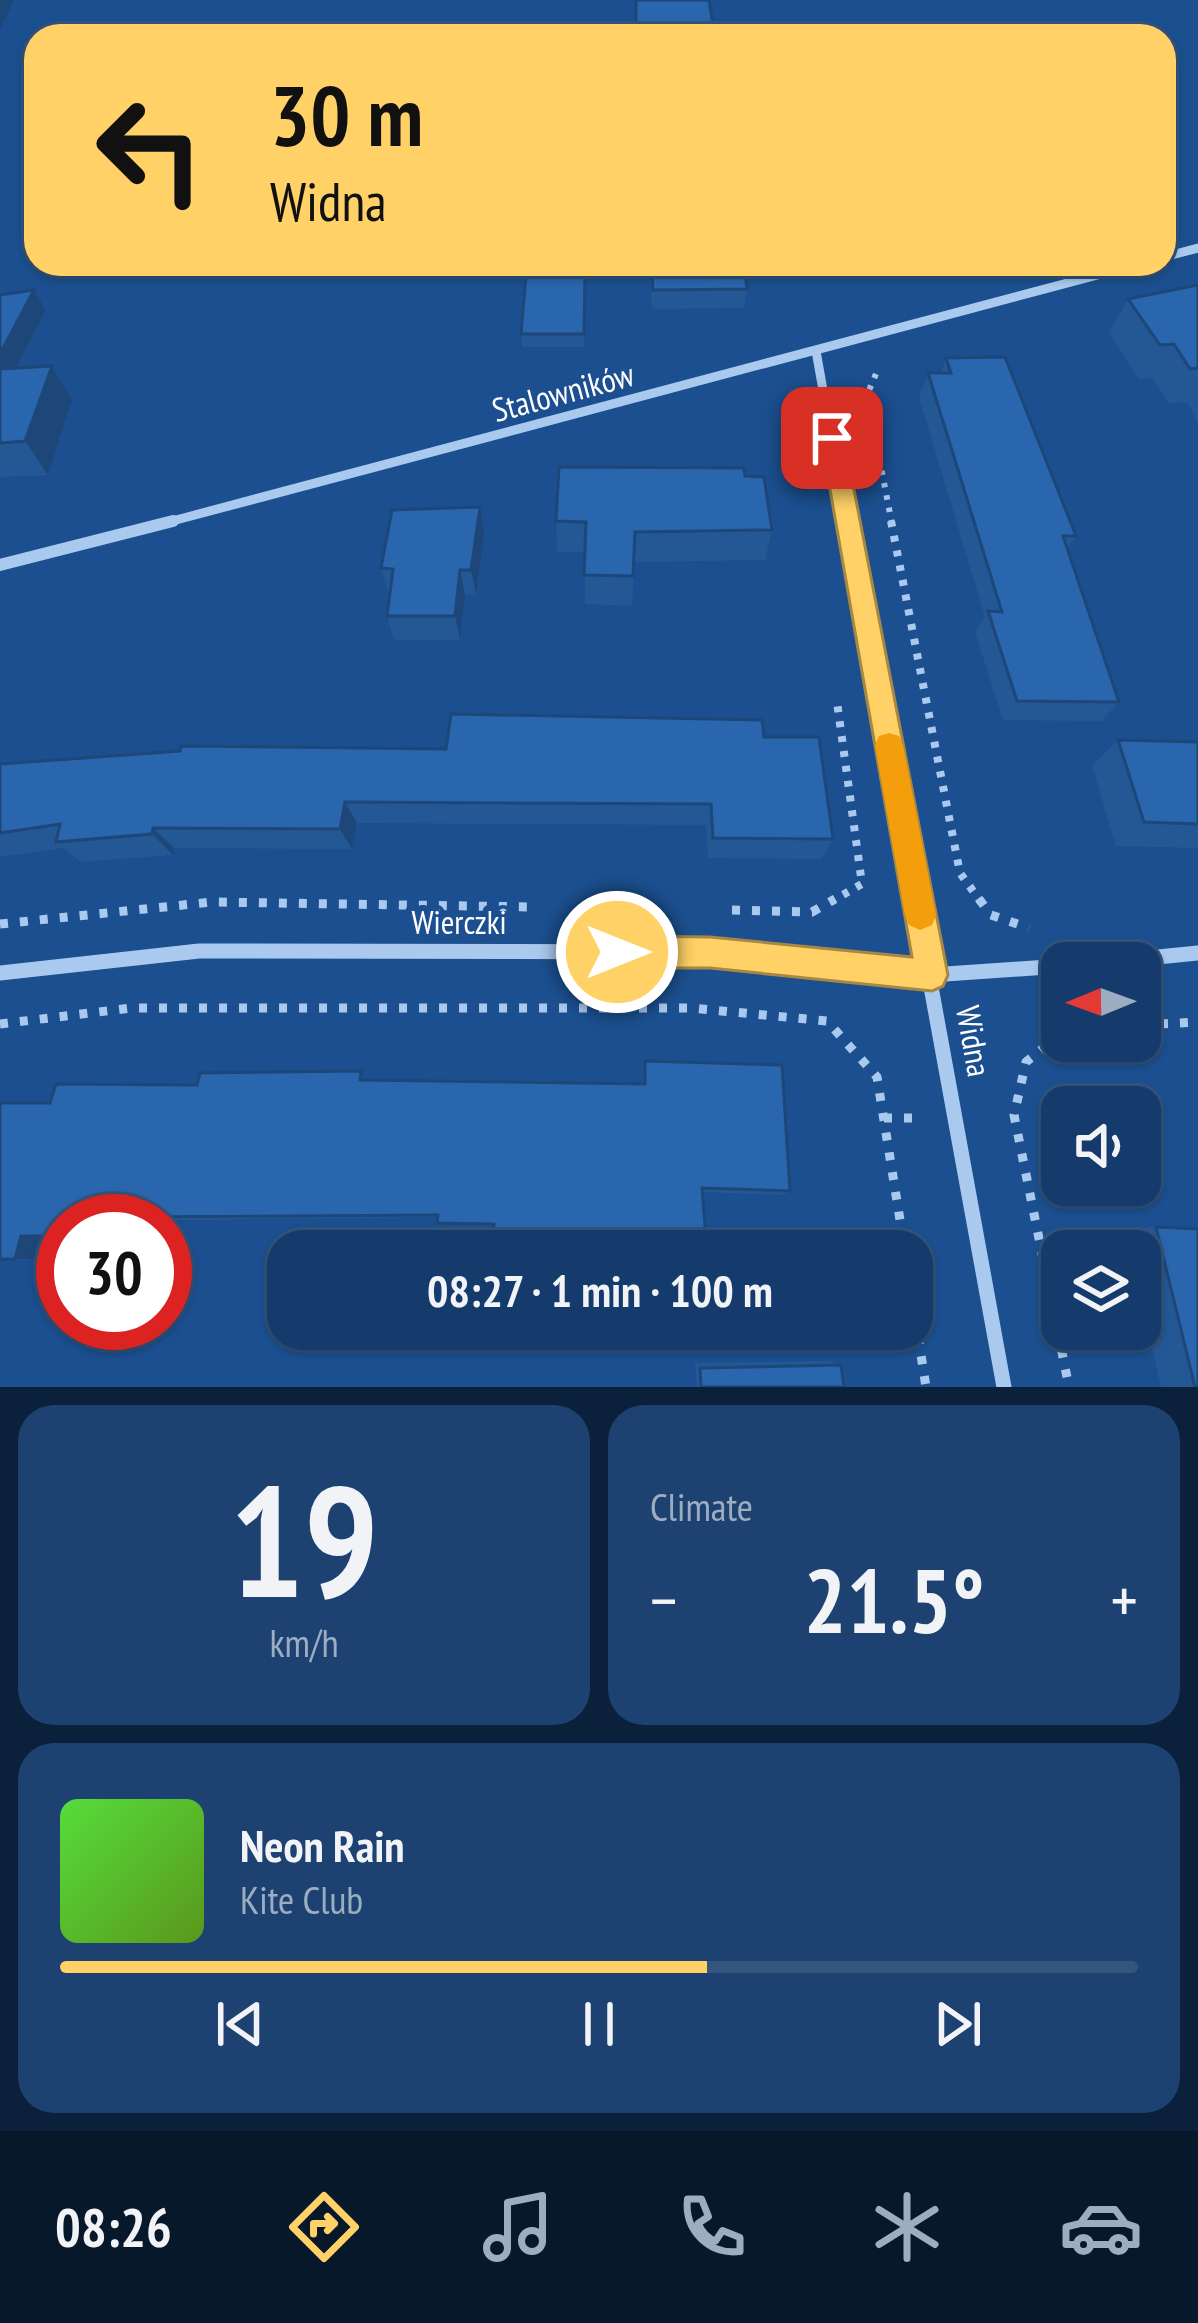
<!DOCTYPE html>
<meta charset="utf-8">
<style>
body{margin:0;font-family:"PT Sans Narrow",sans-serif;background:#1d4271;color:#f1f3f6;height:100vh;display:flex;flex-direction:column;font-size:45px;white-space:nowrap}
*{box-sizing:border-box;margin:0}
p{font-size:39px;color:#9dadc1}
.icon{flex:none;width:66px;height:66px;fill:none;stroke:currentColor;stroke-width:2;stroke-linecap:round;stroke-linejoin:round}
.map{position:relative;height:1387px;overflow:hidden}
.side{display:flex;flex-direction:column;gap:18px;padding:18px;background:#0b203b;flex:1}
.side>*{flex:none}
.top-card{position:absolute;left:24px;top:24px;width:1152px;height:252px;border-radius:36px;box-shadow:0 3px 9px #0004,0 0 0 3px #33557e;background:#ffd166;color:#111;overflow:hidden}
.needle{width:78px;rotate:269deg}
.fabs{position:absolute;left:1041px;top:942px;display:grid;gap:24px}
.fabs a{display:grid;place-items:center;width:120px;height:120px;border-radius:24px;background:#143b6b;box-shadow:0 3px 9px #0004,0 0 0 3px #33557e;font-size:60px}
.speed{position:absolute;left:36px;top:1194px;display:flex;gap:24px;font-size:60px;font-weight:700;text-align:center}
.speed>*{display:grid;place-content:center;width:156px;height:156px;border-radius:50%;background:#143b6b;box-shadow:0 3px 9px #0004,0 0 0 3px #33557e;line-height:1}
.speed .limit{border:18px solid #d22;background:#fff;color:#111}
.pin{position:absolute;display:grid;place-items:center;width:102px;height:102px;color:#fff;margin:-51px;border-radius:24px;box-shadow:0 6px 18px #0006}
.me{position:absolute;width:132px;margin:-66px;rotate:90deg;stroke-linejoin:round;filter:drop-shadow(0 0 9px #0008)}
.turn{display:flex;align-items:center;gap:42px;height:252px;padding:0 48px;font-size:54px}
.turn .icon{width:156px;height:156px;stroke-width:2.5}
.turn b{display:block;font-size:84px;line-height:102px}
.big{font-size:90px;font-weight:700;line-height:1.1}
.side .card{flex:1;display:flex;flex-direction:column;justify-content:center;gap:18px;min-width:0;padding:0 42px;border-radius:36px;background:#1d4271}
.side .dial{align-items:center;gap:0}
.dial b{font-size:156px;line-height:1}
.song{display:flex;align-items:center;gap:36px}
.cover{width:144px;height:144px;border-radius:18px;background:linear-gradient(135deg,hsl(110 70% 55%),hsl(90 70% 35%))}
.played{height:12px;border-radius:6px;background:linear-gradient(90deg,#ffd166 60%,#33557e 60%)}
.keys{display:flex;justify-content:space-around;direction:ltr}
.heat{display:flex;justify-content:space-between;align-items:center;font-size:66px;direction:ltr}
.side .tiles{flex:1;display:grid;gap:18px;grid-template-columns:1fr 1fr}
.card:last-child{grid-column:span 2}
.trip{position:absolute;left:267px;top:1230px;width:666px;height:120px;border-radius:36px;background:#143b6b;box-shadow:0 3px 9px #0004,0 0 0 3px #33557e;font-weight:700;line-height:120px;text-align:center}
.menu{display:flex;height:192px;justify-content:space-around;align-items:center;background:#08182b;color:#9dadc1}
.menu .icon{width:84px;height:84px}
.menu .active{color:#ffd166}
.menu b{font-size:54px;color:#f1f3f6}
.map>svg:first-child{display:block}
.lines{fill:none;stroke-linecap:round;stroke-linejoin:round}
.path-far2{stroke:#a9c9ee;stroke-width:6;stroke-dasharray:4.5 8;stroke-linecap:butt}
.path-far1{stroke:#a9c9ee;stroke-width:8;stroke-dasharray:6 9;stroke-linecap:butt}
.path{stroke:#a9c9ee;stroke-width:9;stroke-dasharray:8 12;stroke-linecap:butt}
.street-far2{stroke:#a9c9ee;stroke-width:9}
.street-far1{stroke:#a9c9ee;stroke-width:12}
.street{stroke:#a9c9ee;stroke-width:15}
.wall{fill:#245895}
.shaded-wall{fill:#1d4779}
.building{fill:#2a66ad;stroke:#1d4779;stroke-width:3}
.route{fill:#ffd166;stroke:#a68842;stroke-width:3}
.slow{fill:#f59e0b}
.labels{text-anchor:middle;stroke-width:12;stroke-linejoin:round;paint-order:stroke}
.street-label{font-size:33px;fill:#fff;stroke:#1b4f8f}
</style>
<div class="map">
<svg width="1198" height="1387" viewBox="0 0 1198 1387">
<rect width="100%" height="100%" fill="#1b4f8f"/>
<g class="lines">
<polyline class="path-far2" points="876,374 867,395 892,524"/>
<g class="path-far1">
<polyline points="891,521 960,873 981,902"/>
<polyline points="830,902 862,884 837,702"/>
</g>
<g class="path">
<polyline points="979,899 991,915 1029,928"/>
<polyline points="732,910 812,912 835,899"/>
<polyline points="0,924 212,902 531,907"/>
<polyline points="0,1024 131,1008 691,1008 827,1021 877,1077 905,1251"/>
<polyline points="1140,1025 1198,1022"/>
<polyline points="1062,1033 1026,1062 1014,1115 1069,1387"/>
<polyline points="884,1118 919,1118"/>
<polyline points="912,1297 926,1387"/>
</g>
<g class="street-far2">
<polyline points="1164,257 1198,248"/>
<polyline points="816,351 847,524"/>
<polyline points="161,524 1139,264"/>
</g>
<g class="street-far1">
<polyline points="847,521 916,902"/>
<polyline points="0,565 173,521"/>
</g>
<g class="street">
<polyline points="915,899 1004,1387"/>
<polyline points="1098,963 1198,953"/>
<polyline points="0,973 199,951 710,952 931,975 1062,966"/>
</g>
</g>
<g class="wall">
<polygon points="649,264 744,264 747,289 744,308 652,309"/>
<polygon points="585,274 584,347 522,347 521,334"/>
<polygon points="1198,285 1198,423 1187,402 1168,403 1153,378 1139,379 1109,333 1128,299"/>
<polygon points="34,290 46,310 17,368 52,366 72,400 48,475 0,477 0,295"/>
<polygon points="946,358 1076,536 1067,549 1119,702 1101,721 1003,720 975,632 985,617 919,397 928,373 941,373"/>
<polygon points="745,476 772,530 765,560 634,562 632,606 585,604 585,552 557,552 556,521"/>
<polygon points="484,533 476,595 465,595 460,640 394,640 387,616 389,594 381,568"/>
<polygon points="764,737 833,839 822,859 708,858 706,825 357,823 352,849 174,848 173,855 81,862 63,848 0,857 0,764"/>
<polygon points="1118,740 1198,742 1198,848 1116,846 1092,766"/>
<polygon points="645,1061 790,1191 782,1195 703,1192 607,1245 499,1244 494,1242 494,1226 445,1225 437,1223 438,1217 63,1221 63,1238 47,1238 42,1260 0,1260 50,1103 197,1085 371,1081 643,1084"/>
<polygon points="1156,1227 1198,1387 1161,1387 1140,1296 1140,1251 1130,1251 1125,1229"/>
<polygon points="829,1361 841,1365 844,1387 697,1387 695,1363"/>
</g>
<g class="shaded-wall">
<polygon points="0,0 14,0 0,29"/>
<polygon points="34,290 46,310 0,400 0,354"/>
<polygon points="52,366 72,400 48,475 25,441"/>
<polygon points="480,507 484,533 476,595 471,570"/>
<polygon points="460,570 465,595 460,640 455,616"/>
<polygon points="345,802 357,823 352,849 340,829"/>
<polygon points="153,828 174,848 173,855 152,834"/>
<polygon points="116,1217 138,1220 115,1221"/>
<polygon points="21,1236 47,1238 42,1260 15,1259"/>
</g>
<g class="building">
<polygon points="636,0 709,0 715,36 636,36"/>
<polygon points="651,264 744,264 747,289 653,290"/>
<polygon points="526,274 585,274 584,334 521,334"/>
<polygon points="1198,285 1198,368 1190,369 1174,344 1160,345 1128,299"/>
<polygon points="34,290 0,354 0,295"/>
<polygon points="1005,357 1076,536 1063,536 1119,702 1017,701 988,611 1002,612 928,373 951,373 946,358"/>
<polygon points="52,366 25,441 0,443 0,369"/>
<polygon points="559,467 744,468 745,476 764,477 772,530 635,532 633,576 584,575 586,522 556,521"/>
<polygon points="480,507 471,570 460,570 455,616 387,616 393,569 381,568 392,510"/>
<polygon points="451,714 762,720 764,737 819,737 833,839 713,838 711,804 345,802 340,829 153,828 152,834 56,842 60,824 0,833 0,764 180,751 181,746 446,749"/>
<polygon points="1118,740 1198,742 1198,824 1144,822"/>
<polygon points="645,1061 782,1065 790,1191 702,1188 707,1251 607,1251 607,1244 494,1242 494,1224 437,1223 438,1215 116,1217 115,1221 63,1221 63,1236 21,1236 15,1259 0,1259 0,1103 50,1103 56,1084 197,1085 200,1073 361,1071 360,1080 645,1084"/>
<polygon points="1156,1227 1198,1229 1198,1387 1195,1387"/>
<polygon points="841,1365 844,1387 701,1387 700,1368"/>
</g>
<polygon class="route" points="832,430 844,438 948,975 943,986 932,991 710,968 617,968 605,963 601,952 605,941 617,936 710,937 912,957 821,438"/>
<polygon class="slow" points="889,733 899,736 903,745 936,915 932,925 920,930 909,925 905,915 875,745 879,736"/>
<g class="labels">
<g class="street-label">
<text transform="translate(563 392) rotate(-15)" y="12">Stalowników</text>
<text x="459" y="934">Wierczki</text>
<text transform="translate(974 1041) rotate(80)" y="12">Widna</text>
</g>
</g>
</svg>
<div class="fabs">
<a><svg class="needle" viewBox="-14 -14 28 28"><path d="M0-13l5 13h-10z" fill="#e53935"/><path d="M0 13l5-13h-10z" fill="#9dadc1"/></svg></a>
<a><svg class="icon" aria-label="sound" viewBox="0 0 24 24"><path d="M4 9h4l5-4v14l-5-4H4zM17 9q2 3 0 6"/></svg></a>
<a><svg class="icon" aria-label="layers" viewBox="0 0 24 24"><path d="M12 4l9 5-9 5-9-5zM3 14l9 5 9-5"/></svg></a>
</div>
<div class="speed"><div class="limit">30</div></div>
<div class="pin" style="left:832px;top:438px;background:#d93025"><svg class="icon" aria-label="arrive" viewBox="0 0 24 24"><path d="M6 21V4h12l-3 4 3 4H6"/></svg></div>
<svg class="me" style="left:617px;top:952px" viewBox="-20 -20 40 40"><circle r="17" fill="#ffd166" stroke="#fff" stroke-width="3"/><path d="M0-11L8 9 0 5-8 9z" fill="#fff"/></svg>
<div class="trip">08:27 · 1 min · 100 m</div>
<div class="top-card">
<div class="turn"><svg class="icon" aria-label="left" viewBox="0 0 24 24"><path d="M17 20v-9H6M10 6l-5 5 5 5"/></svg><div><b>30 m</b>Widna</div></div>
</div>
</div>
<section class="side">
<div class="tiles">
<div class="card dial"><b>19</b><p>km/h</p></div>
<div class="card"><p>Climate</p>
<div class="heat"><a>−</a><b class="big">21.5°</b><a>+</a></div>
</div>
<div class="card">
<div class="song"><i class="cover"></i><div><b>Neon Rain</b><p>Kite Club</p></div></div>
<div class="played"></div>
<div class="keys"><svg class="icon" aria-label="previous" viewBox="0 0 24 24"><path d="M18 5L8 12l10 7zM5 5v14"/></svg><svg class="icon" aria-label="pause" viewBox="0 0 24 24"><path d="M8 5v14M16 5v14"/></svg><svg class="icon" aria-label="next" viewBox="0 0 24 24"><path d="M6 5l10 7-10 7zM19 5v14"/></svg></div>
</div>
</div>
</section>
<nav class="menu">
<b>08:26</b>
<svg class="icon active" aria-label="directions" viewBox="0 0 24 24"><path d="M12 3l9 9-9 9-9-9zM9 14v-3h6M13 9l2 2-2 2"/></svg>
<svg class="icon" aria-label="music" viewBox="0 0 24 24"><path d="M9 18V5l10-2v13"/><circle cx="6" cy="18" r="3"/><circle cx="16" cy="16" r="3"/></svg>
<svg class="icon" aria-label="phone" viewBox="0 0 24 24"><path d="M5 4h4l2 5-3 2q2 4 5 5l2-3 5 2v4C11 20 4 13 5 4z"/></svg>
<svg class="icon" aria-label="climate" viewBox="0 0 24 24"><path d="M12 3v18M4 7l16 10M4 17L20 7"/></svg>
<svg class="icon" aria-label="car" viewBox="0 0 24 24"><path d="M5 17H2v-5l4-1 3-4h7l3 4 3 1v5h-3M9 17h6M6 11h13"/><circle cx="7" cy="17" r="2"/><circle cx="17" cy="17" r="2"/></svg>
</nav>
